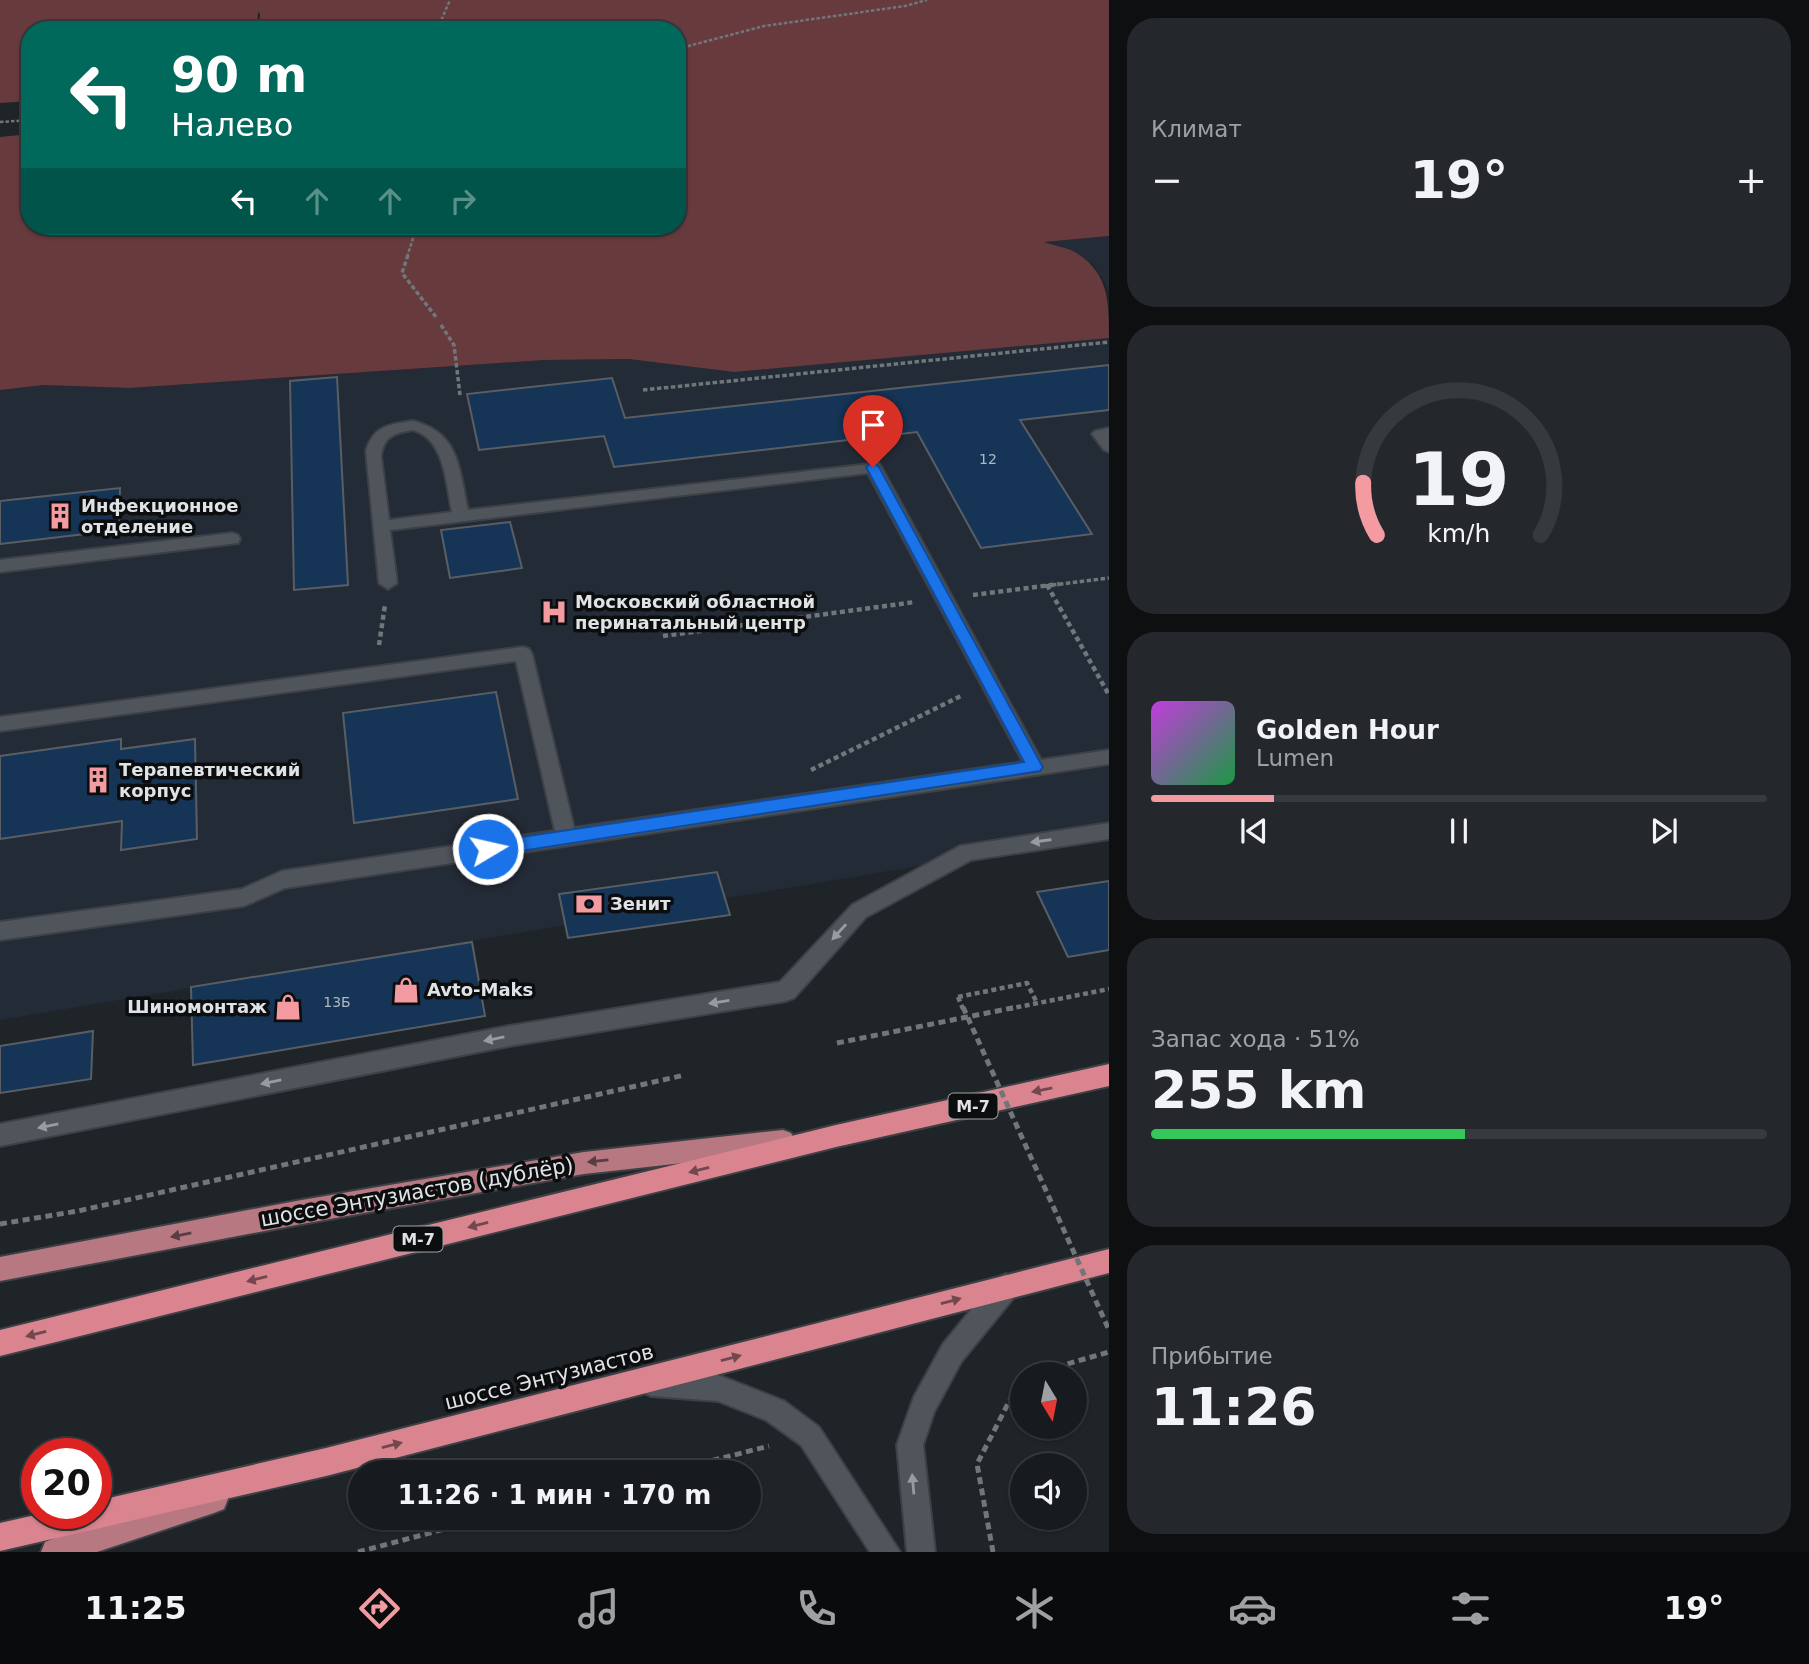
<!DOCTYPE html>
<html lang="ru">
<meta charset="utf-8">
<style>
body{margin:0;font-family:"DejaVu Sans",sans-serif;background:#24282c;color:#f1f3f6;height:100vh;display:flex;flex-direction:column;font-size:26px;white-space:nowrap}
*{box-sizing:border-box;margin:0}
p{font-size:23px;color:#9ea1a4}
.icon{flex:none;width:38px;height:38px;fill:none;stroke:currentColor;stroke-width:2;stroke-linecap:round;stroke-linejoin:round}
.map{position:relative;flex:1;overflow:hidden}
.details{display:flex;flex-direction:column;gap:18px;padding:18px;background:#0d0f11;width:700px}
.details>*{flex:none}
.hud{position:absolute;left:21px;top:21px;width:665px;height:214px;border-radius:28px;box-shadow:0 2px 5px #0004,0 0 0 2px #36393d;background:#00695c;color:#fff;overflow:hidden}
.needle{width:46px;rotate:170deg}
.tools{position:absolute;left:1010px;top:1362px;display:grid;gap:14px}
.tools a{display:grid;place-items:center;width:77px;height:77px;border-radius:50%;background:#171b1f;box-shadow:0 2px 5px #0004,0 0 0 2px #36393d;font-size:35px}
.speed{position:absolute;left:21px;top:1438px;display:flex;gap:14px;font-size:35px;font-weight:700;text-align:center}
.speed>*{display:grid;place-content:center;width:91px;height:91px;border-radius:50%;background:#171b1f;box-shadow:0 2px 5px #0004,0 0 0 2px #36393d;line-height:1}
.speed .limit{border:10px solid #d22;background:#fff;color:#111}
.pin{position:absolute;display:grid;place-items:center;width:60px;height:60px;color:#fff;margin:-72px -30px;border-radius:50% 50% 50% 0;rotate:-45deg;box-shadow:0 0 7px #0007}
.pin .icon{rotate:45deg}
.me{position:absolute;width:77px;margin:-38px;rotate:81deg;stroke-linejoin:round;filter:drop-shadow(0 0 5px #0008)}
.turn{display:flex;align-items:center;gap:24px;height:147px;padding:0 35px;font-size:32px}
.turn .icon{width:91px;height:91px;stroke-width:2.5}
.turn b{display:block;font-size:49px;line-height:60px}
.lanes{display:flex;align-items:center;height:66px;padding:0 35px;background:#0003;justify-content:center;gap:35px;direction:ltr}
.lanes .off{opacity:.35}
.big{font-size:52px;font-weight:700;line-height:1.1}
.details .card{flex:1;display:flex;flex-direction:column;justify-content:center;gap:10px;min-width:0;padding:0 24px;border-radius:28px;background:#24282c}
.details .dial{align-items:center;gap:0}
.dial svg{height:182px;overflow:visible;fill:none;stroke:#36393d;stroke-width:7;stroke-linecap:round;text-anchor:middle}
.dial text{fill:#f1f3f6;stroke:none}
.song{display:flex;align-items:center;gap:21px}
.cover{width:84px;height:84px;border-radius:10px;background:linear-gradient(135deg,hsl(290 70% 55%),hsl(140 70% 35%))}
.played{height:7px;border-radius:4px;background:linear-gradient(90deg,#f49aa1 20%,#36393d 20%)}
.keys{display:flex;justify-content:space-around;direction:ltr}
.heat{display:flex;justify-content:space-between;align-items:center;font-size:38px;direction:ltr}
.charge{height:10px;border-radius:5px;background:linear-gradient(90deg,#34c759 51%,#36393d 0)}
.trip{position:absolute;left:348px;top:1460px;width:413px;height:70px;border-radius:35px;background:#171b1f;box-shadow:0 2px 5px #0004,0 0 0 2px #36393d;font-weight:700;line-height:70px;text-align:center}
.menu{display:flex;height:112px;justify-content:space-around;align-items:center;background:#090b0c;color:#9ea1a4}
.menu .icon{width:49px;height:49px}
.menu .current{color:#f49aa1}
.menu b{font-size:32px;color:#f1f3f6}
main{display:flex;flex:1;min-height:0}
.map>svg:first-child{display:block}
.built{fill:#232b36}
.green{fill:#673a3e}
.building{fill:#163456;stroke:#595e64;stroke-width:2}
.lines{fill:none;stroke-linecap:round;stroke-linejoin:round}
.service-casing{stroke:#3d4045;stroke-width:4}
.tertiary-casing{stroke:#3d4045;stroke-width:4}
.primary-casing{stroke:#3d4045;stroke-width:4}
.trunk-casing{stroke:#3d4045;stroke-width:4}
.path-far3{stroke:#71767a;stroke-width:2.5;stroke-dasharray:3.5 2;stroke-linecap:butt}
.path-far2{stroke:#71767a;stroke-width:3.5;stroke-dasharray:4.5 2.5;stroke-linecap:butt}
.path-far1{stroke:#71767a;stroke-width:4.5;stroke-dasharray:5 3.5;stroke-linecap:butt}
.path{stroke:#71767a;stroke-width:5;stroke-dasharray:7 4.5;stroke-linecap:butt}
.service{fill:#50555c;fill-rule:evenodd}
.tertiary{fill:#50555c;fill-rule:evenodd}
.primary{fill:#b77881;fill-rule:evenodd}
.trunk{fill:#d9848e;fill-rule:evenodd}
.path-bridge-far1{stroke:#71767a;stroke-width:4.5;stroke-dasharray:5 3.5;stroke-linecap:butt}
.path-bridge{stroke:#71767a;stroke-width:5;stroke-dasharray:7 4.5;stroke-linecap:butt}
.oneway{fill:#989ca1}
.oneway2{fill:#72484e}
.oneway3{fill:#583d42}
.route{fill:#1a73e8;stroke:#114b97;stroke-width:2}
.labels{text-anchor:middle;stroke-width:7;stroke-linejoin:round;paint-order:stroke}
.number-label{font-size:14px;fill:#aeb7c2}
.shield{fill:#0b0d0f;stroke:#a0a3a6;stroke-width:2}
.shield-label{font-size:16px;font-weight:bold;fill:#e0e3e6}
.poi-label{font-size:18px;font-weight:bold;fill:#e0e3e6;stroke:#0b0d0f;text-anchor:start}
.near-street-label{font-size:21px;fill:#e0e3e6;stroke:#0b0d0f}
</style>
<main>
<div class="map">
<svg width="1109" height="1552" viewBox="0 0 1109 1552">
<rect width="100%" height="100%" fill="#1f2429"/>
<g class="built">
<polygon points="1109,236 1109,290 1094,265 1042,242"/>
<polygon points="1109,338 1109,834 0,1020 0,390 44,385 129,388 544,360 629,359 734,372"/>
</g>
<path class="green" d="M0,0H1109V236L1044,242C1054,246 1066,247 1075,252C1109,273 1109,301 1109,338L734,372L629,359L544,360L129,388L44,385L0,390V137L30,134V226H677V30H259L260,14L258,12L257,30H30V101L0,103Z"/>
<g class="building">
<polygon points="1109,365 1109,410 1020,420 1092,534 981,548 917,432 614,467 604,436 479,450 467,394 612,378 625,418"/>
<polygon points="337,377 348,585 294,590 290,381"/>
<polygon points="120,488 119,530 0,544 0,501"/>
<polygon points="510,522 522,568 450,578 441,530"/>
<polygon points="496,692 518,799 354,823 343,713"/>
<polygon points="121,739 121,749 195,739 197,839 121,850 122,821 0,839 0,756"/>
<polygon points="717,872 730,915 568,938 559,894"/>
<polygon points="1109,881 1109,950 1068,957 1037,892"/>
<polygon points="472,942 485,1016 193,1065 191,987"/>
<polygon points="93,1031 91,1079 0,1093 0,1046"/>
</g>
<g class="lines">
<g class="service-casing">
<g id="service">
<path d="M413,421C460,433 459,469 468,510L879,463L1041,760L1109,750V764L285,888L244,906L0,940V922L242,889L282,871L555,831L516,661L0,731V717L523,647L529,649L532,654L574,828L1023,762L868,473L390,530L397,583L388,589L379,583L366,451C373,426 390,424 413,421ZM413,430C445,439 446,484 452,512L389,520L381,456C384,436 394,433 413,430Z"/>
<polygon points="1109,428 1109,452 1104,450 1092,434 1095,431"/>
<polygon points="232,533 238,535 240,539 238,543 0,572 0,560"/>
<polygon points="1109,823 1109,839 971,860 866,917 794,998 786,1001 509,1046 0,1146 0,1124 509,1026 780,982 852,905 960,846"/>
</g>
</g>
<g class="tertiary-casing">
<g id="tertiary">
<polygon points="1006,1274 1015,1278 1019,1287 1015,1296 961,1362 934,1412 923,1445 935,1552 907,1552 897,1445 914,1397 943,1344 997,1278"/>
<polygon points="651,1370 718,1375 784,1401 819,1427 900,1552 870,1552 801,1445 766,1420 718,1401 651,1396 642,1392 638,1383 642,1374"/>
</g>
</g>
<g class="primary-casing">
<g id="primary">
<polygon points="783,1130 791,1133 795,1141 791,1149 783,1152 584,1174 296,1225 0,1281 0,1257 296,1201 584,1152"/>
<polygon points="214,1485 224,1489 228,1499 224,1509 214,1513 97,1552 41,1552 45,1542 55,1538"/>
</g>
</g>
<g class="trunk-casing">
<g id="trunk">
<polygon points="1109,1064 1109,1086 836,1147 0,1356 0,1330 836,1125"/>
<polygon points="1109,1249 1109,1273 326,1476 0,1551 0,1523 40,1514 96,1514 96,1501 326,1448"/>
</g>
</g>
<g class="path-far3">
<polyline points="437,30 450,0"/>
<polyline points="677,49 764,26 905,6 927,0"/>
<polyline points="0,122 30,120"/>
<polyline points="407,257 417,226"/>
</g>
<g class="path-far2">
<polyline points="408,255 402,273 436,317"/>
<polyline points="441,325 454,345 460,395"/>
<polyline points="643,390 1109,342"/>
<polyline points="1045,586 1109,578"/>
</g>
<g class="path-far1">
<polyline points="1047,585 1109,695"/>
<polyline points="973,595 1059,584"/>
<polyline points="663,636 915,602"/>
<polyline points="379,645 385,605"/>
<polyline points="811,770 963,695"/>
<polyline points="958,997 1027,983 1037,1003"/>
<polyline points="1008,1009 1109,989"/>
</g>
<g class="path">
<polyline points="837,1043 1017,1007"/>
<polyline points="0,1224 78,1211 685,1075"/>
<polyline points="1047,1374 1067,1364 1109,1352"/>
<polyline points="668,1472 769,1446"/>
<polyline points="358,1552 490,1517"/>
<polyline points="993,1552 977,1464 1016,1388 1022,1385"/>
</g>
<use href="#service" class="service"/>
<use href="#tertiary" class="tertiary"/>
<use href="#primary" class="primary"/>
<use href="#trunk" class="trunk"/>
<polyline class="path-bridge-far1" points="958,997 963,1009"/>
<polyline class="path-bridge" points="963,1007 1109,1330"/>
</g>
<defs><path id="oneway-solid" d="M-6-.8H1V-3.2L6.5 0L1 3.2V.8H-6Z" transform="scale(1.75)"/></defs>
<g class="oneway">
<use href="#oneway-solid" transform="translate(1041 841) rotate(172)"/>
<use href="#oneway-solid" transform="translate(839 932) rotate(132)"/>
<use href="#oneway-solid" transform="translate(719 1002) rotate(171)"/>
<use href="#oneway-solid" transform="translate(494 1039) rotate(169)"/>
<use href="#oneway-solid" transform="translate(271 1082) rotate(169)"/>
<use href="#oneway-solid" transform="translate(48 1126) rotate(169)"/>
<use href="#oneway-solid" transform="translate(913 1484) rotate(-95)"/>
</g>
<g class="oneway2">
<use href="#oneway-solid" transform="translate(1042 1090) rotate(168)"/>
<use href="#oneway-solid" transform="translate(699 1170) rotate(166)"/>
<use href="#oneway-solid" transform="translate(478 1225) rotate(166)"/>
<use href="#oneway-solid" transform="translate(257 1279) rotate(166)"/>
<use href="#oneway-solid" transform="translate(951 1301) rotate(-15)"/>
<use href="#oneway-solid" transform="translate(36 1334) rotate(166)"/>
<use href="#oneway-solid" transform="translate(731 1358) rotate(-15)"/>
<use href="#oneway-solid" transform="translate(392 1445) rotate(-14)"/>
</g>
<g class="oneway3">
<use href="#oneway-solid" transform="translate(598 1161) rotate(174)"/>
<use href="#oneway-solid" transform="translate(181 1235) rotate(169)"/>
</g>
<polygon class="route" points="873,462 879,467 1040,762 1043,767 1040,771 488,856 483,854 480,849 483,844 488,842 1024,762 866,467"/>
<defs>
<g id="building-bare" transform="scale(2.1)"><path d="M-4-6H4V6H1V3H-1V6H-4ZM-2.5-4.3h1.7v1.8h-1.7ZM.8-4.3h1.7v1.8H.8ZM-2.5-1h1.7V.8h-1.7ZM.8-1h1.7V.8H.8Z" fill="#f49aa1" stroke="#0b0d0f" stroke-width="2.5" paint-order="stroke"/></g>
<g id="hospital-bare" transform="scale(2.1)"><path d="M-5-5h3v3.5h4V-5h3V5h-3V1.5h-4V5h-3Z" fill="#f49aa1" stroke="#0b0d0f" stroke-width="2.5" paint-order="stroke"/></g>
<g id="bank-bare" transform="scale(2.1)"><path d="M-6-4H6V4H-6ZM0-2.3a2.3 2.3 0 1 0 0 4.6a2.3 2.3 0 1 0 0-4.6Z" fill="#f49aa1" stroke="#0b0d0f" stroke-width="2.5" paint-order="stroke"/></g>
<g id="shop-bare" transform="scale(2.1)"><path d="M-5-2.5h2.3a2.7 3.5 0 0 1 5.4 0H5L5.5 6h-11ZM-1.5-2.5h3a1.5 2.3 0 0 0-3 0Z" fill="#f49aa1" stroke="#0b0d0f" stroke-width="2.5" paint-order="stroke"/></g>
</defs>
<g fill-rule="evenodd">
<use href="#building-bare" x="60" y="516"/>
<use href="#hospital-bare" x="554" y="612"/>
<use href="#building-bare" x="98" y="780"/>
<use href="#bank-bare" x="589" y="904"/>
<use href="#shop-bare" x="406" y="990"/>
<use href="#shop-bare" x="288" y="1007"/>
</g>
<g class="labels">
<g class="number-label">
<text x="988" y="464">12</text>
<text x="337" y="1007">13Б</text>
</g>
<g class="shield">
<rect x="948.5" y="1093.5" width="49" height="25" rx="5"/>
<rect x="393.5" y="1226.5" width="49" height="25" rx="5"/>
</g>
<g class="shield-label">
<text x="973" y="1112">М-7</text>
<text x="418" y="1245">М-7</text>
</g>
<g class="poi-label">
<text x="81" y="512">Инфекционное<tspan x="81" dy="21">отделение</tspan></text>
<text x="575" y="608">Московский областной<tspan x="575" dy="21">перинатальный центр</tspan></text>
<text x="119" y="776">Терапевтический<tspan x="119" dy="21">корпус</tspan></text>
<text x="610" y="910">Зенит</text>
<text x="427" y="996">Avto-Maks</text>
<text x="267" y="1013" text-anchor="end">Шиномонтаж</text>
</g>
<g class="near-street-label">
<text transform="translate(417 1192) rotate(-10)" y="7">шоссе Энтузиастов (дублёр)</text>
<text transform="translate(549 1377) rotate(-14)" y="7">шоссе Энтузиастов</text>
</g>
</g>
</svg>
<div class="tools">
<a><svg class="needle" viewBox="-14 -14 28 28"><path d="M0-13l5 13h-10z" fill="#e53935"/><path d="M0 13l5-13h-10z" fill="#9ea1a4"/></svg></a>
<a><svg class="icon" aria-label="sound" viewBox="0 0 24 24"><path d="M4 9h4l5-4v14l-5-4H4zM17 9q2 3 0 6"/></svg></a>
</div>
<div class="speed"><div class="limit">20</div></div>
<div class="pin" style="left:873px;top:467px;background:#d93025"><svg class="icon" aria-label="arrive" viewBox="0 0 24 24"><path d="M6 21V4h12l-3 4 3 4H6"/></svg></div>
<svg class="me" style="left:488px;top:849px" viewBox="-20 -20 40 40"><circle r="17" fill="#1a73e8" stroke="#fff" stroke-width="3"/><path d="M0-11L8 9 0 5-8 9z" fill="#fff"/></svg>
<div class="trip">11:26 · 1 мин · 170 m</div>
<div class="hud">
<div class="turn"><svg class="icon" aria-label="left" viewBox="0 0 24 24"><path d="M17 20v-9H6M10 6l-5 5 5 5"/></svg><div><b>90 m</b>Налево</div></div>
<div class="lanes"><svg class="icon" aria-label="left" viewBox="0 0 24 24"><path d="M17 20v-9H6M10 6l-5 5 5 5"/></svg><svg class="icon off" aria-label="ahead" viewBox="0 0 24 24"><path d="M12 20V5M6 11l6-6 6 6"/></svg><svg class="icon off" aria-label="ahead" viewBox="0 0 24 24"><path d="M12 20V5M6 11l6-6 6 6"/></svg><svg class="icon off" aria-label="right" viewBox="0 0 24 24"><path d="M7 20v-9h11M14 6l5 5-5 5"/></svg></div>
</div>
</div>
<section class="details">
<div class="card"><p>Климат</p>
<div class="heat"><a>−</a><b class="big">19°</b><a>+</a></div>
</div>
<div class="card dial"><svg viewBox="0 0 100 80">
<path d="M14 69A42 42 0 1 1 86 69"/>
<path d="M14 69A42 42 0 0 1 8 46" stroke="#f49aa1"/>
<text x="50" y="56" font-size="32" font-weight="700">19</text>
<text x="50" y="72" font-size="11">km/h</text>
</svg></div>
<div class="card">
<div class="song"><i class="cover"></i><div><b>Golden Hour</b><p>Lumen</p></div></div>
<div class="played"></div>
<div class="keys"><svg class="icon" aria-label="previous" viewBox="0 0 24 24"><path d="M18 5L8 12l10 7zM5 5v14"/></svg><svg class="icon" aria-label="pause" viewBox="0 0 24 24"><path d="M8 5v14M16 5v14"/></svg><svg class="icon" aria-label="next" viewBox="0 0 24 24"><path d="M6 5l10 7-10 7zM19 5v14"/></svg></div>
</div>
<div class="card"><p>Запас хода · 51%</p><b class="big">255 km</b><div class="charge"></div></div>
<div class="card"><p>Прибытие</p><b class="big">11:26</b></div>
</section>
</main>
<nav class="menu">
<b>11:25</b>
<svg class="icon current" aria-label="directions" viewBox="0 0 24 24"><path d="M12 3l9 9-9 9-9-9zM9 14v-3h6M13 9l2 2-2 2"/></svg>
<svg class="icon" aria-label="music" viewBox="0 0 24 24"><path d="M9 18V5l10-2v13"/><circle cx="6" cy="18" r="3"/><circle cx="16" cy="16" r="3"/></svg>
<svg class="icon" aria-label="phone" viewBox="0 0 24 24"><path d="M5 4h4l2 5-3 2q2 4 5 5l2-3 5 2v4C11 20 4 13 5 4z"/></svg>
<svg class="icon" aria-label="climate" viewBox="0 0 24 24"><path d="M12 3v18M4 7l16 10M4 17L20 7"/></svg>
<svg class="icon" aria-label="car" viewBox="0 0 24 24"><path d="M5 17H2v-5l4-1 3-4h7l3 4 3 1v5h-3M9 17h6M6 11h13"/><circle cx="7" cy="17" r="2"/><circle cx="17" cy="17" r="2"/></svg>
<svg class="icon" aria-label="filters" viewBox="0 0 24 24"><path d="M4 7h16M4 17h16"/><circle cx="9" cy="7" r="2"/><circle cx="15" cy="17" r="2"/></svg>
<b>19°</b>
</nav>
